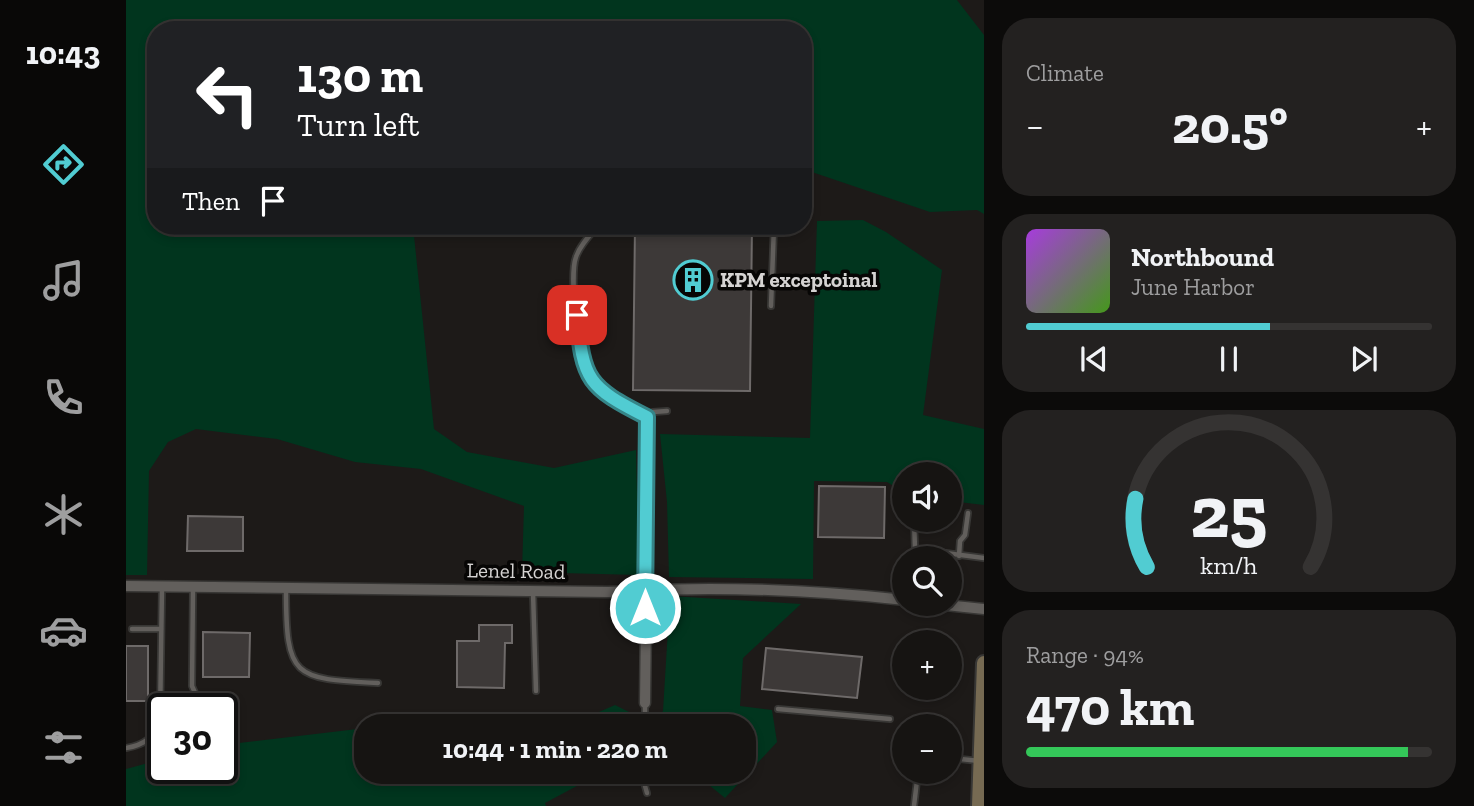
<!DOCTYPE html>
<meta charset="utf-8">
<style>
body{margin:0;font-family:"Zilla Slab",serif;background:#232120;color:#f1f3f6;height:100vh;display:flex;flex-direction:column;font-size:26px;white-space:nowrap}
*{box-sizing:border-box;margin:0}
p{font-size:23px;color:#9e9e9f}
.icon{flex:none;width:38px;height:38px;fill:none;stroke:currentColor;stroke-width:2;stroke-linecap:round;stroke-linejoin:round}
.map{position:relative;flex:1;overflow:hidden}
.drawer{display:flex;flex-direction:column;gap:18px;padding:18px;background:#0c0b0a;width:490px}
.drawer>*{flex:none}
.banner{position:absolute;left:21px;top:21px;width:665px;height:214px;border-radius:28px;box-shadow:0 4px 10px #0003,0 0 0 2px #353332;background:#202124;color:#fff;overflow:hidden}
.buttons{position:absolute;left:766px;top:462px;display:grid;gap:14px}
.buttons a{display:grid;place-items:center;width:70px;height:70px;border-radius:50%;background:#161412;box-shadow:0 4px 10px #0003,0 0 0 2px #353332;font-size:35px}
.speed{position:absolute;left:21px;top:693px;display:flex;gap:14px;font-size:35px;font-weight:700;text-align:center}
.speed>*{display:grid;place-content:center;width:91px;height:91px;border-radius:50%;background:#161412;box-shadow:0 4px 10px #0003,0 0 0 2px #353332;line-height:1}
.speed .limit{border:4px solid #111;border-radius:10px;background:#fff;color:#111}
.pin{position:absolute;display:grid;place-items:center;width:60px;height:60px;color:#fff;margin:-30px;border-radius:14px;box-shadow:0 4px 10px #0006}
.me{position:absolute;width:77px;margin:-38px;rotate:0deg;stroke-linejoin:round;filter:drop-shadow(0 0 5px #0008)}
.turn{display:flex;align-items:center;gap:24px;height:147px;padding:0 35px;font-size:32px}
.turn .icon{width:91px;height:91px;stroke-width:2.5}
.turn b{display:block;font-size:49px;line-height:60px}
.then{display:flex;align-items:center;height:66px;padding:0 35px;background:#0003;gap:14px;font-size:26px}
.big{font-size:52px;font-weight:700;line-height:1.1}
.drawer .tile{flex:1;display:flex;flex-direction:column;justify-content:center;gap:10px;min-width:0;padding:0 24px;border-radius:28px;background:#232120}
.drawer .dial{align-items:center;gap:0}
.dial svg{height:182px;overflow:visible;fill:none;stroke:#353332;stroke-width:7;stroke-linecap:round;text-anchor:middle}
.dial text{fill:#f1f3f6;stroke:none}
.song{display:flex;align-items:center;gap:21px}
.cover{width:84px;height:84px;border-radius:10px;background:linear-gradient(135deg,hsl(280 70% 55%),hsl(100 70% 35%))}
.played{height:7px;border-radius:4px;background:linear-gradient(90deg,#51ccd2 60%,#353332 60%)}
.keys{display:flex;justify-content:space-around;direction:ltr}
.heat{display:flex;justify-content:space-between;align-items:center;font-size:38px;direction:ltr}
.charge{height:10px;border-radius:5px;background:linear-gradient(90deg,#34c759 94%,#353332 0)}
.trip{position:absolute;left:228px;top:714px;width:402px;height:70px;border-radius:28px;background:#161412;box-shadow:0 4px 10px #0003,0 0 0 2px #353332;font-weight:700;line-height:70px;text-align:center}
main{display:flex;flex:1;min-height:0}
.tab-bar{display:flex;flex-direction:column;width:126px;justify-content:space-around;align-items:center;background:#090807;color:#9e9e9f}
.tab-bar .icon{width:49px;height:49px}
.tab-bar .on{color:#51ccd2}
.tab-bar b{font-size:32px;color:#f1f3f6}
.map>svg:first-child{display:block}
.green{fill:#01351e}
.building{fill:#3d3938;stroke:#6e6a69;stroke-width:2}
.lines{fill:none;stroke-linecap:round;stroke-linejoin:round}
.service-casing{stroke:#383735;stroke-width:8}
.minor-casing{stroke:#383735;stroke-width:13}
.secondary-casing{stroke:#383735;stroke-width:18}
.service{stroke:#625f5c;stroke-width:4.5}
.minor{stroke:#625f5c;stroke-width:10}
.secondary{stroke:#766a52;stroke-width:14}
.route-casing{stroke:#358588;stroke-width:18}
.route{stroke:#51ccd2;stroke-width:12}
.labels{text-anchor:middle;stroke-width:7;stroke-linejoin:round;paint-order:stroke}
.poi-label{font-size:21px;font-weight:bold;fill:#d5d3d2;stroke:#070605;text-anchor:start}
.street-label{font-size:21px;fill:#d5d3d2;stroke:#070605}
</style>
<main>
<nav class="tab-bar">
<b>10:43</b>
<svg class="icon on" aria-label="directions" viewBox="0 0 24 24"><path d="M12 3l9 9-9 9-9-9zM9 14v-3h6M13 9l2 2-2 2"/></svg>
<svg class="icon" aria-label="music" viewBox="0 0 24 24"><path d="M9 18V5l10-2v13"/><circle cx="6" cy="18" r="3"/><circle cx="16" cy="16" r="3"/></svg>
<svg class="icon" aria-label="phone" viewBox="0 0 24 24"><path d="M5 4h4l2 5-3 2q2 4 5 5l2-3 5 2v4C11 20 4 13 5 4z"/></svg>
<svg class="icon" aria-label="climate" viewBox="0 0 24 24"><path d="M12 3v18M4 7l16 10M4 17L20 7"/></svg>
<svg class="icon" aria-label="car" viewBox="0 0 24 24"><path d="M5 17H2v-5l4-1 3-4h7l3 4 3 1v5h-3M9 17h6M6 11h13"/><circle cx="7" cy="17" r="2"/><circle cx="17" cy="17" r="2"/></svg>
<svg class="icon" aria-label="filters" viewBox="0 0 24 24"><path d="M4 7h16M4 17h16"/><circle cx="9" cy="7" r="2"/><circle cx="15" cy="17" r="2"/></svg>
</nav>
<div class="map">
<svg width="858" height="806" viewBox="0 0 858 806">
<rect width="100%" height="100%" fill="#1d1a18"/>
<g class="green">
<polygon points="0,0 831,0 858,35 858,214 851,210 804,212 677,169 677,30 30,30 30,226 287,226 308,429 341,452 428,468 510,450 513,575 396,572 398,506 295,469 229,462 151,439 70,429 42,442 23,471 21,575 0,575"/>
<polygon points="737,220 760,232 816,270 797,415 858,429 858,505 824,501 824,474 779,474 779,493 761,482 688,481 687,579 543,577 541,502 534,434 684,438 691,221"/>
<polygon points="544,596 675,604 617,658 614,706 646,710 651,742 599,798 567,772 618,772 618,726 258,726 300,722 443,725 489,705 527,724 537,711"/>
<polygon points="240,728 240,772 495,772 464,779 419,803 420,806 0,806 0,769 37,759 37,768 96,768 96,745"/>
</g>
<g class="building">
<polygon points="509,226 626,226 624,391 507,390"/>
<polygon points="693,486 759,487 758,538 692,537"/>
<polygon points="62,516 117,517 117,551 61,551"/>
<polygon points="353,625 386,625 386,643 379,643 378,688 331,687 331,641 353,641"/>
<polygon points="77,632 124,633 123,677 77,677"/>
<rect x="0" y="646" width="22" height="55"/>
<polygon points="640,648 736,657 731,698 636,689"/>
</g>
<g class="lines">
<g class="service-casing">
<g id="service">
<path d="M472,226C464,235 454,245 450,257C443,276 452,361 464,378C478,397 501,406 521,417L522,449"/>
<polyline points="645,306 648,226"/>
<polyline points="521,417 527,412 541,411"/>
<polyline points="788,520 789,549 858,558"/>
<polyline points="833,556 834,541 839,535 842,513"/>
<polyline points="67,588 66,686 70,695 105,696"/>
<path d="M160,589C160,678 167,679 252,683"/>
<polyline points="407,592 410,691"/>
<polyline points="6,629 35,629"/>
<polyline points="652,709 764,719"/>
<polyline points="519,726 519,703"/>
<path d="M0,748C18,745 28,738 34,720L36,587"/>
<polyline points="824,758 854,761"/>
<polyline points="515,772 521,793"/>
<polyline points="788,806 792,772"/>
</g>
</g>
<g class="minor-casing">
<g id="minor">
<path d="M0,586L482,592C582,586 680,589 779,600"/>
<polyline points="810,604 858,609"/>
<polyline points="519,703 522,450"/>
</g>
</g>
<g class="secondary-casing">
<polyline id="secondary" points="853,806 858,663"/>
</g>
<use href="#service" class="service"/>
<use href="#minor" class="minor"/>
<use href="#secondary" class="secondary"/>
</g>
<g class="lines">
<g class="route-casing">
<path id="route" d="M451,315C457,381 462,387 521,417L519,608"/>
</g>
<use href="#route" class="route"/>
</g>
<defs>
<g id="building-ring" transform="scale(2.0125)"><circle r="9.5" fill="#070605" stroke="#51ccd2" stroke-width="1.5"/><path d="M-4-6H4V6H1V3H-1V6H-4ZM-2.5-4.3h1.7v1.8h-1.7ZM.8-4.3h1.7v1.8H.8ZM-2.5-1h1.7V.8h-1.7ZM.8-1h1.7V.8H.8Z" fill="#51ccd2"/></g>
</defs>
<g fill-rule="evenodd">
<use href="#building-ring" x="567" y="280"/>
</g>
<g class="labels">
<g class="poi-label">
<text x="594" y="287">KPM exceptoinal</text>
</g>
<g class="street-label">
<text transform="translate(390 571) rotate(1)" y="7">Lenel Road</text>
</g>
</g>
</svg>
<div class="buttons">
<a><svg class="icon" aria-label="sound" viewBox="0 0 24 24"><path d="M4 9h4l5-4v14l-5-4H4zM17 9q2 3 0 6"/></svg></a>
<a><svg class="icon" aria-label="search" viewBox="0 0 24 24"><circle cx="10" cy="10" r="6"/><path d="M15 15l6 6"/></svg></a>
<a>+</a>
<a>−</a>
</div>
<div class="speed"><div class="limit">30</div></div>
<div class="pin" style="left:451px;top:315px;background:#d93025"><svg class="icon" aria-label="arrive" viewBox="0 0 24 24"><path d="M6 21V4h12l-3 4 3 4H6"/></svg></div>
<svg class="me" style="left:519px;top:608px" viewBox="-20 -20 40 40"><circle r="17" fill="#51ccd2" stroke="#fff" stroke-width="3"/><path d="M0-11L8 9 0 5-8 9z" fill="#fff"/></svg>
<div class="trip">10:44 · 1 min · 220 m</div>
<div class="banner">
<div class="turn"><svg class="icon" aria-label="left" viewBox="0 0 24 24"><path d="M17 20v-9H6M10 6l-5 5 5 5"/></svg><div><b>130 m</b>Turn left</div></div>
<div class="then">Then<svg class="icon" aria-label="arrive" viewBox="0 0 24 24"><path d="M6 21V4h12l-3 4 3 4H6"/></svg></div>
</div>
</div>
<section class="drawer">
<div class="tile"><p>Climate</p>
<div class="heat"><a>−</a><b class="big">20.5°</b><a>+</a></div>
</div>
<div class="tile">
<div class="song"><i class="cover"></i><div><b>Northbound</b><p>June Harbor</p></div></div>
<div class="played"></div>
<div class="keys"><svg class="icon" aria-label="previous" viewBox="0 0 24 24"><path d="M18 5L8 12l10 7zM5 5v14"/></svg><svg class="icon" aria-label="pause" viewBox="0 0 24 24"><path d="M8 5v14M16 5v14"/></svg><svg class="icon" aria-label="next" viewBox="0 0 24 24"><path d="M6 5l10 7-10 7zM19 5v14"/></svg></div>
</div>
<div class="tile dial"><svg viewBox="0 0 100 80">
<path d="M14 69A42 42 0 1 1 86 69"/>
<path d="M14 69A42 42 0 0 1 9 39" stroke="#51ccd2"/>
<text x="50" y="56" font-size="32" font-weight="700">25</text>
<text x="50" y="72" font-size="11">km/h</text>
</svg></div>
<div class="tile"><p>Range · 94%</p><b class="big">470 km</b><div class="charge"></div></div>
</section>
</main>
